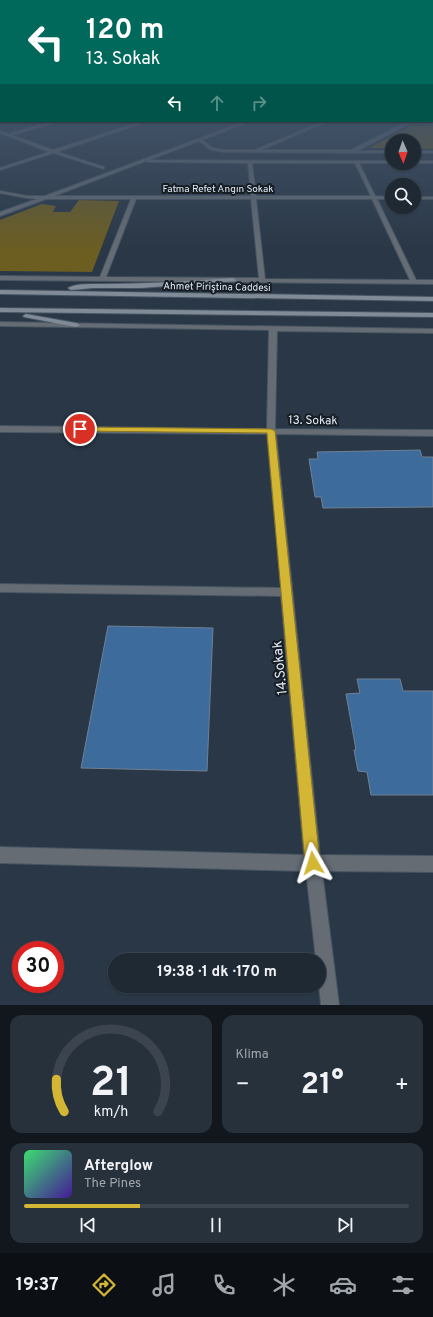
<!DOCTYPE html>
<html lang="tr">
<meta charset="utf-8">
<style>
body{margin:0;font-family:Overpass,sans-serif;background:#27313c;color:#f1f3f6;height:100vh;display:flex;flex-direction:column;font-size:15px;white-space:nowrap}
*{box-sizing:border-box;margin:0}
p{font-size:13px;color:#a1a6ac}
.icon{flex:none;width:22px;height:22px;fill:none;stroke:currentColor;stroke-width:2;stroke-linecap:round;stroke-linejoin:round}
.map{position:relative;height:1005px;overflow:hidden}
.sheet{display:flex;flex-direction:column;gap:10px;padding:10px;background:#11171d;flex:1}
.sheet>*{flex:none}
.hud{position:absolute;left:0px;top:0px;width:433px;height:122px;box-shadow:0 1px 3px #0004,0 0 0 1px #3c454f;background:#00695c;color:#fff;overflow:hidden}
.needle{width:26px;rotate:178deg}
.buttons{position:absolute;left:385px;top:134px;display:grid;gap:8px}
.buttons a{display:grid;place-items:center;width:36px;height:36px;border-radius:50%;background:#1f2934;box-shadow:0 1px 3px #0004,0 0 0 1px #3c454f;font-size:20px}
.speed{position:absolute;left:12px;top:941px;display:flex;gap:8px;font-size:20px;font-weight:700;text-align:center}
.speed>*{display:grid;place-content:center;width:52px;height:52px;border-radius:50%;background:#1f2934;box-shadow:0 1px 3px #0004,0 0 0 1px #3c454f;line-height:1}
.speed .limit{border:6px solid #d22;background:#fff;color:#111}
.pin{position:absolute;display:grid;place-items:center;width:34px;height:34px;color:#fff;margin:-17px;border:2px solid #fff;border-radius:50%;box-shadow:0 1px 4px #0007}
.me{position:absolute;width:44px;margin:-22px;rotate:354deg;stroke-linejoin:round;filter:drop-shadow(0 0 3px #0008)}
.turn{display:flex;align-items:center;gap:14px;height:84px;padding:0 20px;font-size:18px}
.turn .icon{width:52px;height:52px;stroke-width:2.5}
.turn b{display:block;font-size:28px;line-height:34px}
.lanes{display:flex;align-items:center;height:38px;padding:0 20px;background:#0003;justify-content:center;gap:20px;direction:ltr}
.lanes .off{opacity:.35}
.big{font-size:30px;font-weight:700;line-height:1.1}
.sheet .widget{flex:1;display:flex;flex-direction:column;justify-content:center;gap:6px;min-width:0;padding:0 14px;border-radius:12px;background:#27313c}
.sheet .dial{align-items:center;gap:0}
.dial svg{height:104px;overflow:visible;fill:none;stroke:#3c454f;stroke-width:7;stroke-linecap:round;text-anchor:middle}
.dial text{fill:#f1f3f6;stroke:none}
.song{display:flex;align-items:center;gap:12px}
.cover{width:48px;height:48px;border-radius:6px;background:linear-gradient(135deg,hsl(140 70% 55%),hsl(260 70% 35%))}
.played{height:4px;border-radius:2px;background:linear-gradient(90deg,#d4b635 30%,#3c454f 30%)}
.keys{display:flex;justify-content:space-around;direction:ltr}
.heat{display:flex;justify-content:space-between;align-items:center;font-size:22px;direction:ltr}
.sheet .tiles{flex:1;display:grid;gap:10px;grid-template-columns:1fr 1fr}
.widget:last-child{grid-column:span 2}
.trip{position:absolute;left:108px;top:953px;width:218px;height:40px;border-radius:20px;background:#1f2934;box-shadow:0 1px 3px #0004,0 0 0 1px #3c454f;font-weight:700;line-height:40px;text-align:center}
.tab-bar{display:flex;height:64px;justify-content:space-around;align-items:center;background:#0c1015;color:#a1a6ac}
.tab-bar .icon{width:28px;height:28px}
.tab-bar .on{color:#d4b635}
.tab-bar b{font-size:18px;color:#f1f3f6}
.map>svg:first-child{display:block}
.green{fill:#6c5d21}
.building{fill:#3d6b9b;stroke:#718193}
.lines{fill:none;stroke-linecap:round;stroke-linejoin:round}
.street-casing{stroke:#465462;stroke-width:2}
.secondary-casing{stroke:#465462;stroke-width:2}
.street{fill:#656c74;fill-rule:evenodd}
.secondary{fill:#808b97;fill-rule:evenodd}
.route{fill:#d4b635;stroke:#8a7622}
.labels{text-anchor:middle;stroke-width:4;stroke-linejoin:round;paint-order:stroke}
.far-street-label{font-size:10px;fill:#e1eaf4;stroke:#171d24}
.street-label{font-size:12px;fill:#e1eaf4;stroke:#171d24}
.near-street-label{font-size:14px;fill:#e1eaf4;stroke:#171d24}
</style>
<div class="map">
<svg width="433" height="1005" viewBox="0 0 433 1005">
<rect width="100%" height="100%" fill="#293746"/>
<g class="green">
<polygon points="411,126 433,126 433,149 414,149 414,141 392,141 392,148 369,148"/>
<polygon points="79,200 119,201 92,272 0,271 0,220 42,204 56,206 53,212 70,212"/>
</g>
<g class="building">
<polygon points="420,450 422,457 433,457 433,507 323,508 321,497 315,497 309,459 318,459 317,452"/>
<polygon points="108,626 213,628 207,771 81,768"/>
<polygon points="357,679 400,679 403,691 433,691 433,795 371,795 367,772 358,771 354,750 356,750 346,694 360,693"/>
</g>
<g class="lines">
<g class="street-casing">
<g id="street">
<rect x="0" y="111" width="1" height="1"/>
<rect x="432" y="111" width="1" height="1"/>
<polygon points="54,121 60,121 12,135 53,150 143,121 149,121 57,152 104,167 104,169 53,153 0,170 0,168 49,152 0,133 0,131 8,134"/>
<path d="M246,121H251L202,140L213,148L225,150H255L324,121H329L261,150H351L406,122L404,121L433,123V125L411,123L357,151H392V153L225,152L211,150L199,141L149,160L392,161L393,163H359L375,196L392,197V199H377L416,280H433V284L0,280V276L100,277L131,199H46L0,216V212L37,199L27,198L0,193V191L27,196H45ZM146,161L148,162L248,163L251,196H54ZM252,163H355L371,196H256ZM136,199H251L259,278L106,277ZM256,199H372L410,280L265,279Z"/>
<rect x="414" y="151" width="19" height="2"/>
<polygon points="414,161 433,161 433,163 413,163"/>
<rect x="414" y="197" width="19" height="2"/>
<polygon points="0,322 433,329 433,333 277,331 275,429 433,430 433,436 276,434 320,855 433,856 433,872 322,871 339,1005 321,1005 319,986 319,960 316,960 306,871 0,863 0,847 304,855 281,596 0,592 0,584 281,588 267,434 0,432 0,426 267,429 269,330 0,326"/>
</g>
</g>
<g class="secondary-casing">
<g id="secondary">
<path d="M233,278L236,280L235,281L141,288H93L71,290L68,288C75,283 92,284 101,284C145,284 189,281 233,278Z"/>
<polygon points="0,290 433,297 433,301 0,294"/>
<polygon points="0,308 433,313 433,317 0,312"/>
<polygon points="26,314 76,323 80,325 76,327 24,317 23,316"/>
</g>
</g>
<use href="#street" class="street"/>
<use href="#secondary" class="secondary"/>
</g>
<linearGradient id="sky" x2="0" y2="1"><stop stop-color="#171e26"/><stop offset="0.44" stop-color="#435368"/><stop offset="1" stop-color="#435368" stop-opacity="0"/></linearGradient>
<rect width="433" height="251" fill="url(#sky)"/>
<polygon class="route" points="80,427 271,429 275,431 320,863 318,868 313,870 307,868 305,863 267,433 77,431 76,429"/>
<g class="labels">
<g class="far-street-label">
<text x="218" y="192">Fatma Refet Angın Sokak</text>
<text transform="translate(217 286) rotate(1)" y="4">Ahmet Piriştina Caddesi</text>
</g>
<g class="street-label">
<text transform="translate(313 420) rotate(1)" y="4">13. Sokak</text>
</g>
<g class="near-street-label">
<text transform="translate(279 668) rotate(-96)" y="5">14.Sokak</text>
</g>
</g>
</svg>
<div class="buttons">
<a><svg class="needle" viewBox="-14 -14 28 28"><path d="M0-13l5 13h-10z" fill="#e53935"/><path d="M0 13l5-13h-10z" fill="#a1a6ac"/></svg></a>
<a><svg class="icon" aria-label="search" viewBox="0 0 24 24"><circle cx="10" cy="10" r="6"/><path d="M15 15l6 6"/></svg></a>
</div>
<div class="speed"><div class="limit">30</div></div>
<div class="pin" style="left:80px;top:429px;background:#d93025"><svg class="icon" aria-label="arrive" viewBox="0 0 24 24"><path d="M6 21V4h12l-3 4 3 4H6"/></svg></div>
<svg class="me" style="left:313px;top:863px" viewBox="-20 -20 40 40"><path d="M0-17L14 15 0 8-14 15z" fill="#d4b635" stroke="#fff" stroke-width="4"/></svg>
<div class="trip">19:38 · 1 dk · 170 m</div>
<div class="hud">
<div class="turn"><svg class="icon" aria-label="left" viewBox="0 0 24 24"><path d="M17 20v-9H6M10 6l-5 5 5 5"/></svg><div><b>120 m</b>13. Sokak</div></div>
<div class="lanes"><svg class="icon" aria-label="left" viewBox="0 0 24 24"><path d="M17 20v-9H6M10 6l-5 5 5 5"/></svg><svg class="icon off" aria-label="ahead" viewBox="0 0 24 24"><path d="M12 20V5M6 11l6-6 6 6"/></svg><svg class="icon off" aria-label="right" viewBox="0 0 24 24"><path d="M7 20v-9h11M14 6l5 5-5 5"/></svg></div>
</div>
</div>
<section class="sheet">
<div class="tiles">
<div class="widget dial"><svg viewBox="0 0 100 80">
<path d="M14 69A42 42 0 1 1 86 69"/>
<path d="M14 69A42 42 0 0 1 8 44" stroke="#d4b635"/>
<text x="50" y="56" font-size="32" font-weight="700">21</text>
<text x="50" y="72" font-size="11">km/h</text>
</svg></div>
<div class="widget"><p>Klima</p>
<div class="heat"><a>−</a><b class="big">21°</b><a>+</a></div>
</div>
<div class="widget">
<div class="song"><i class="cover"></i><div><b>Afterglow</b><p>The Pines</p></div></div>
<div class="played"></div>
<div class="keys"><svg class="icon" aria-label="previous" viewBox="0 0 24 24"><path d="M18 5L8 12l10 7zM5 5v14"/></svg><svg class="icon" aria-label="pause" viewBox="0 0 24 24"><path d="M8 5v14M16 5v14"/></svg><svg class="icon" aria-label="next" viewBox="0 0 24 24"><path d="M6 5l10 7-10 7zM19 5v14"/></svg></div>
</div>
</div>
</section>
<nav class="tab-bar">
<b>19:37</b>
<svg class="icon on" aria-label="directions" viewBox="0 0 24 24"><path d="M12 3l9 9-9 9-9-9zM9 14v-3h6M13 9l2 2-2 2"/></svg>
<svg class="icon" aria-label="music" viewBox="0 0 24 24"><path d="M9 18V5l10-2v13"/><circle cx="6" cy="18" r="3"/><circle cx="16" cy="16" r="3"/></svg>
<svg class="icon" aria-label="phone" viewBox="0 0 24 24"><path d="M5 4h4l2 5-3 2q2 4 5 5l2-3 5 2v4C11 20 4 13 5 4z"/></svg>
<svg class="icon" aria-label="climate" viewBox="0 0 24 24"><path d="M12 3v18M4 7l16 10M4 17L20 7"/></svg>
<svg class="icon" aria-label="car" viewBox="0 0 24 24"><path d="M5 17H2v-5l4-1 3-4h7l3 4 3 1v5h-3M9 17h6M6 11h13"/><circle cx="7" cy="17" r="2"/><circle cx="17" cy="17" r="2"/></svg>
<svg class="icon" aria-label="filters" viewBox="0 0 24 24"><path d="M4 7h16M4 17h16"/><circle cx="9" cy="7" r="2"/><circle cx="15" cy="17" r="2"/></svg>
</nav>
